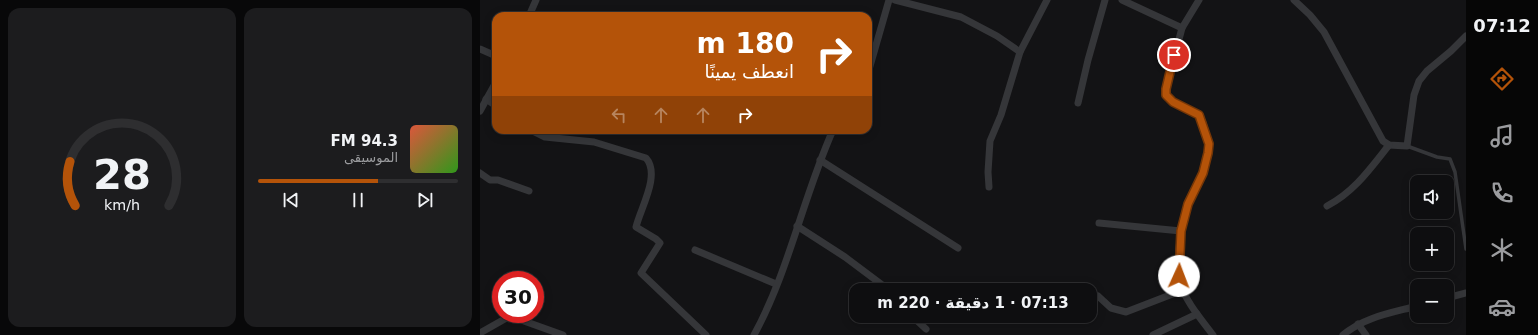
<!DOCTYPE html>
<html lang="ar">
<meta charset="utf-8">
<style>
body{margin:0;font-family:"DejaVu Sans",Vazirmatn,sans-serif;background:#1c1c1e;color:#f1f3f6;direction:rtl;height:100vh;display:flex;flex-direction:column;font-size:15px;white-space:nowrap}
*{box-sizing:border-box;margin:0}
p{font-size:13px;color:#9b9c9f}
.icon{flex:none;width:22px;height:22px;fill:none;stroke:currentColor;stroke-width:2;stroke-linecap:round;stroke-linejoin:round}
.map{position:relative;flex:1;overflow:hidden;direction:ltr}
.details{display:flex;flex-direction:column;gap:8px;padding:8px;background:#080809;width:480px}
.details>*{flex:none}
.hud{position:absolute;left:12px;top:12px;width:380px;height:122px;border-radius:12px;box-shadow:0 2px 10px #0003,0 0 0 1px #2e2e30;direction:rtl;background:#b45309;color:#fff;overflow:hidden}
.controls{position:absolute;left:930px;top:175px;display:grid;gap:8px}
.controls a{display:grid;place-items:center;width:44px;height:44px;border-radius:8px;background:#0e0e10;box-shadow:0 2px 10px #0003,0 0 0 1px #2e2e30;font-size:20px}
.speed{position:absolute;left:12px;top:271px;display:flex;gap:8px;font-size:20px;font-weight:700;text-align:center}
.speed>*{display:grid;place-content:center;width:52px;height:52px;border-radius:50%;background:#0e0e10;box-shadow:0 2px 10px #0003,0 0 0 1px #2e2e30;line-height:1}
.speed .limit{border:6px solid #d22;background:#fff;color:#111}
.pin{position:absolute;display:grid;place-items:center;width:34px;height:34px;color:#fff;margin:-17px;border:2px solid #fff;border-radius:50%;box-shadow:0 1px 4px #0007}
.me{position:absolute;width:44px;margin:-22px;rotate:2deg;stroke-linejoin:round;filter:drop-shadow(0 0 3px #0008)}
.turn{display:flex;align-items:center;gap:14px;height:84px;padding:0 12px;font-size:18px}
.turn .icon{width:52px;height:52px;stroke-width:2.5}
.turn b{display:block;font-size:28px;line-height:34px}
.lanes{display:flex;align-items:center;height:38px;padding:0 12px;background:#0003;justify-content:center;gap:20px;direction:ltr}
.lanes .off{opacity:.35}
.details .card{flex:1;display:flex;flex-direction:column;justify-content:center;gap:6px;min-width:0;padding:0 14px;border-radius:12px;background:#1c1c1e}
.details .dial{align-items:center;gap:0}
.dial svg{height:104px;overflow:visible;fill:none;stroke:#2e2e30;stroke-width:7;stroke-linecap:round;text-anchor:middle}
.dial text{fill:#f1f3f6;stroke:none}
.song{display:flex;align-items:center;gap:12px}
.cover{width:48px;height:48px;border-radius:6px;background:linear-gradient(135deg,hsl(10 70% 55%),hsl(110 70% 35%))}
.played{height:4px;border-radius:2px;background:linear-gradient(90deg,#b45309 60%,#2e2e30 60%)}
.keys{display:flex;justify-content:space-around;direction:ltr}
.details .tiles{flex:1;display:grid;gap:8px;grid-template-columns:repeat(2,1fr)}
.trip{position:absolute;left:369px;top:283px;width:248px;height:40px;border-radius:12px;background:#0e0e10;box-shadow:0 2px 10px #0003,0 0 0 1px #2e2e30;font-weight:800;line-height:40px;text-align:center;direction:rtl}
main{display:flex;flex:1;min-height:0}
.tab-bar{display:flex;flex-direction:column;width:72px;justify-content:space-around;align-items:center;background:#060606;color:#9b9c9f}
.tab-bar .icon{width:28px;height:28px}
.tab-bar .current{color:#b45309}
.tab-bar b{font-size:18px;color:#f1f3f6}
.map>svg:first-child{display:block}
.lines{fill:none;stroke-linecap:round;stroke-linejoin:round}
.lane{stroke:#353639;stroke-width:3.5}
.street{stroke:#353639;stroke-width:7}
.route-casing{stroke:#753606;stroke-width:10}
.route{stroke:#b45309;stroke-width:7}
</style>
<main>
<nav class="tab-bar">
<b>07:12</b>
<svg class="icon current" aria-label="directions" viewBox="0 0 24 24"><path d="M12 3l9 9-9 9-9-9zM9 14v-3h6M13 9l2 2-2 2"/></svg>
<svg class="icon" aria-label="music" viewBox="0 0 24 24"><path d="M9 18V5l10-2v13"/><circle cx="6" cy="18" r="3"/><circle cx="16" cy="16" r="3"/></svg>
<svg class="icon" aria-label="phone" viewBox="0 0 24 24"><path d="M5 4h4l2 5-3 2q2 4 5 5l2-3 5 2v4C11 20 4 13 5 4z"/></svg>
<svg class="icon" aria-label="climate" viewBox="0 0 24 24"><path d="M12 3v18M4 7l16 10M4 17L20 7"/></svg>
<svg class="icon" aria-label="car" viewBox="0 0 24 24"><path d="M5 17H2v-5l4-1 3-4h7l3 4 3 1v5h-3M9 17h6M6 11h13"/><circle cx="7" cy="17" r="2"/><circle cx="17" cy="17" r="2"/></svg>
</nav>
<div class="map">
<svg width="986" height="335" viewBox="0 0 986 335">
<rect width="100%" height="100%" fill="#131315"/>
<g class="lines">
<polyline class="lane" points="927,146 957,157 970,159 975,172 986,249"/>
<g class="street">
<polyline points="415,0 481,17 517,36 540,52 521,115 510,141 508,172 509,187"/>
<polyline points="642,0 702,28 719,0"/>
<polyline points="814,0 830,15 844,32 903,141 909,145 927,146 934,95 939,81 947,71 971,51 986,36"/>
<polyline points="49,16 56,0"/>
<path d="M702,28L685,92L693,102L719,115C723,120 724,126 726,132C734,161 717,179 708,204C701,223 695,264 700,283C706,302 721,319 733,335"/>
<polyline points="0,49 16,56"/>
<polyline points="540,52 567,0"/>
<polyline points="388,73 409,0"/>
<polyline points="6,99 16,106"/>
<polyline points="598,103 608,60 625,0"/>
<polyline points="0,111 16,82"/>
<path d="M51,130L65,137L114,142L166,158C181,175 160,209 156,227L176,239L180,243L161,273L226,335"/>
<polyline points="340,160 478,248"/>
<polyline points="0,173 10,180 18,180 49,191"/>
<path d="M847,206C874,192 890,169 909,145"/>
<polyline points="619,223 701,231"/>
<polyline points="317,226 365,257 409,290"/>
<polyline points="215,250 296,284"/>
<polyline points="618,296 631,308 646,312 703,290"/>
<polyline points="967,298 986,293"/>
<polyline points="432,316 446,329"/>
<polyline points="878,324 886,335"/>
<polyline points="0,333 30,316 83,335"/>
<path d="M274,335C309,271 323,197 353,130"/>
<polyline points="673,335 717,314"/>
<path d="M863,335C884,317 911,313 937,306"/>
</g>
</g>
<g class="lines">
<g class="route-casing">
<polyline id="route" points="694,55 686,89 686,95 693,102 719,115 729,144 728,153 723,173 708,204 701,231 699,276"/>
</g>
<use href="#route" class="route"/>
</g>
</svg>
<div class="controls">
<a><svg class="icon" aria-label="sound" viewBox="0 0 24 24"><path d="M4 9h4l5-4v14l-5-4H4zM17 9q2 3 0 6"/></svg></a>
<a>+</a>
<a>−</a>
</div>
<div class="speed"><div class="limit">30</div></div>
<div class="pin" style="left:694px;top:55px;background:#d93025"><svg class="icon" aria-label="arrive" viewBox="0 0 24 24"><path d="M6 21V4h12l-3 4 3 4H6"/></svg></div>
<svg class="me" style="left:699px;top:276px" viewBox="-20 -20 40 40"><circle r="19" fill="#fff"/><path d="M0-13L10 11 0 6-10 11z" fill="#b45309"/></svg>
<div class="trip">07:13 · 1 دقيقة · 220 m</div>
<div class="hud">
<div class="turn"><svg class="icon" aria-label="right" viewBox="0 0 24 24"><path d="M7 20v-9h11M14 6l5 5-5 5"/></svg><div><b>180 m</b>انعطف يمينًا</div></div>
<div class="lanes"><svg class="icon off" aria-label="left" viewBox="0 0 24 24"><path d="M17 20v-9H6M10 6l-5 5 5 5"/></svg><svg class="icon off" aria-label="ahead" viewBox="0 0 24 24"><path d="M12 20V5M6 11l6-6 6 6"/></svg><svg class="icon off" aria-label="ahead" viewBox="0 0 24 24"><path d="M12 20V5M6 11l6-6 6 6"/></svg><svg class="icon" aria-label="right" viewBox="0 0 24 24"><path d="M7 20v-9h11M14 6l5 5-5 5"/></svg></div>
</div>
</div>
<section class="details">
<div class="tiles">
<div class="card">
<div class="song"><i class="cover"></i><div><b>94.3 FM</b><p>الموسيقى</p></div></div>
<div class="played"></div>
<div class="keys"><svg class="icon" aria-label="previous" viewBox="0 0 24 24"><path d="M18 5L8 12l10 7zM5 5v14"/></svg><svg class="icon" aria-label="pause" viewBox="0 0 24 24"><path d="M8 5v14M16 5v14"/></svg><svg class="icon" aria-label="next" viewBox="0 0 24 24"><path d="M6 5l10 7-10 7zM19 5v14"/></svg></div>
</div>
<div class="card dial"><svg viewBox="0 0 100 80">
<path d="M14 69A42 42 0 1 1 86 69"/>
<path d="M14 69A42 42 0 0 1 10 35" stroke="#b45309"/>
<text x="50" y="56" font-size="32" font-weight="700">28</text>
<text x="50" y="72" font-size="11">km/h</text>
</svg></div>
</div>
</section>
</main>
